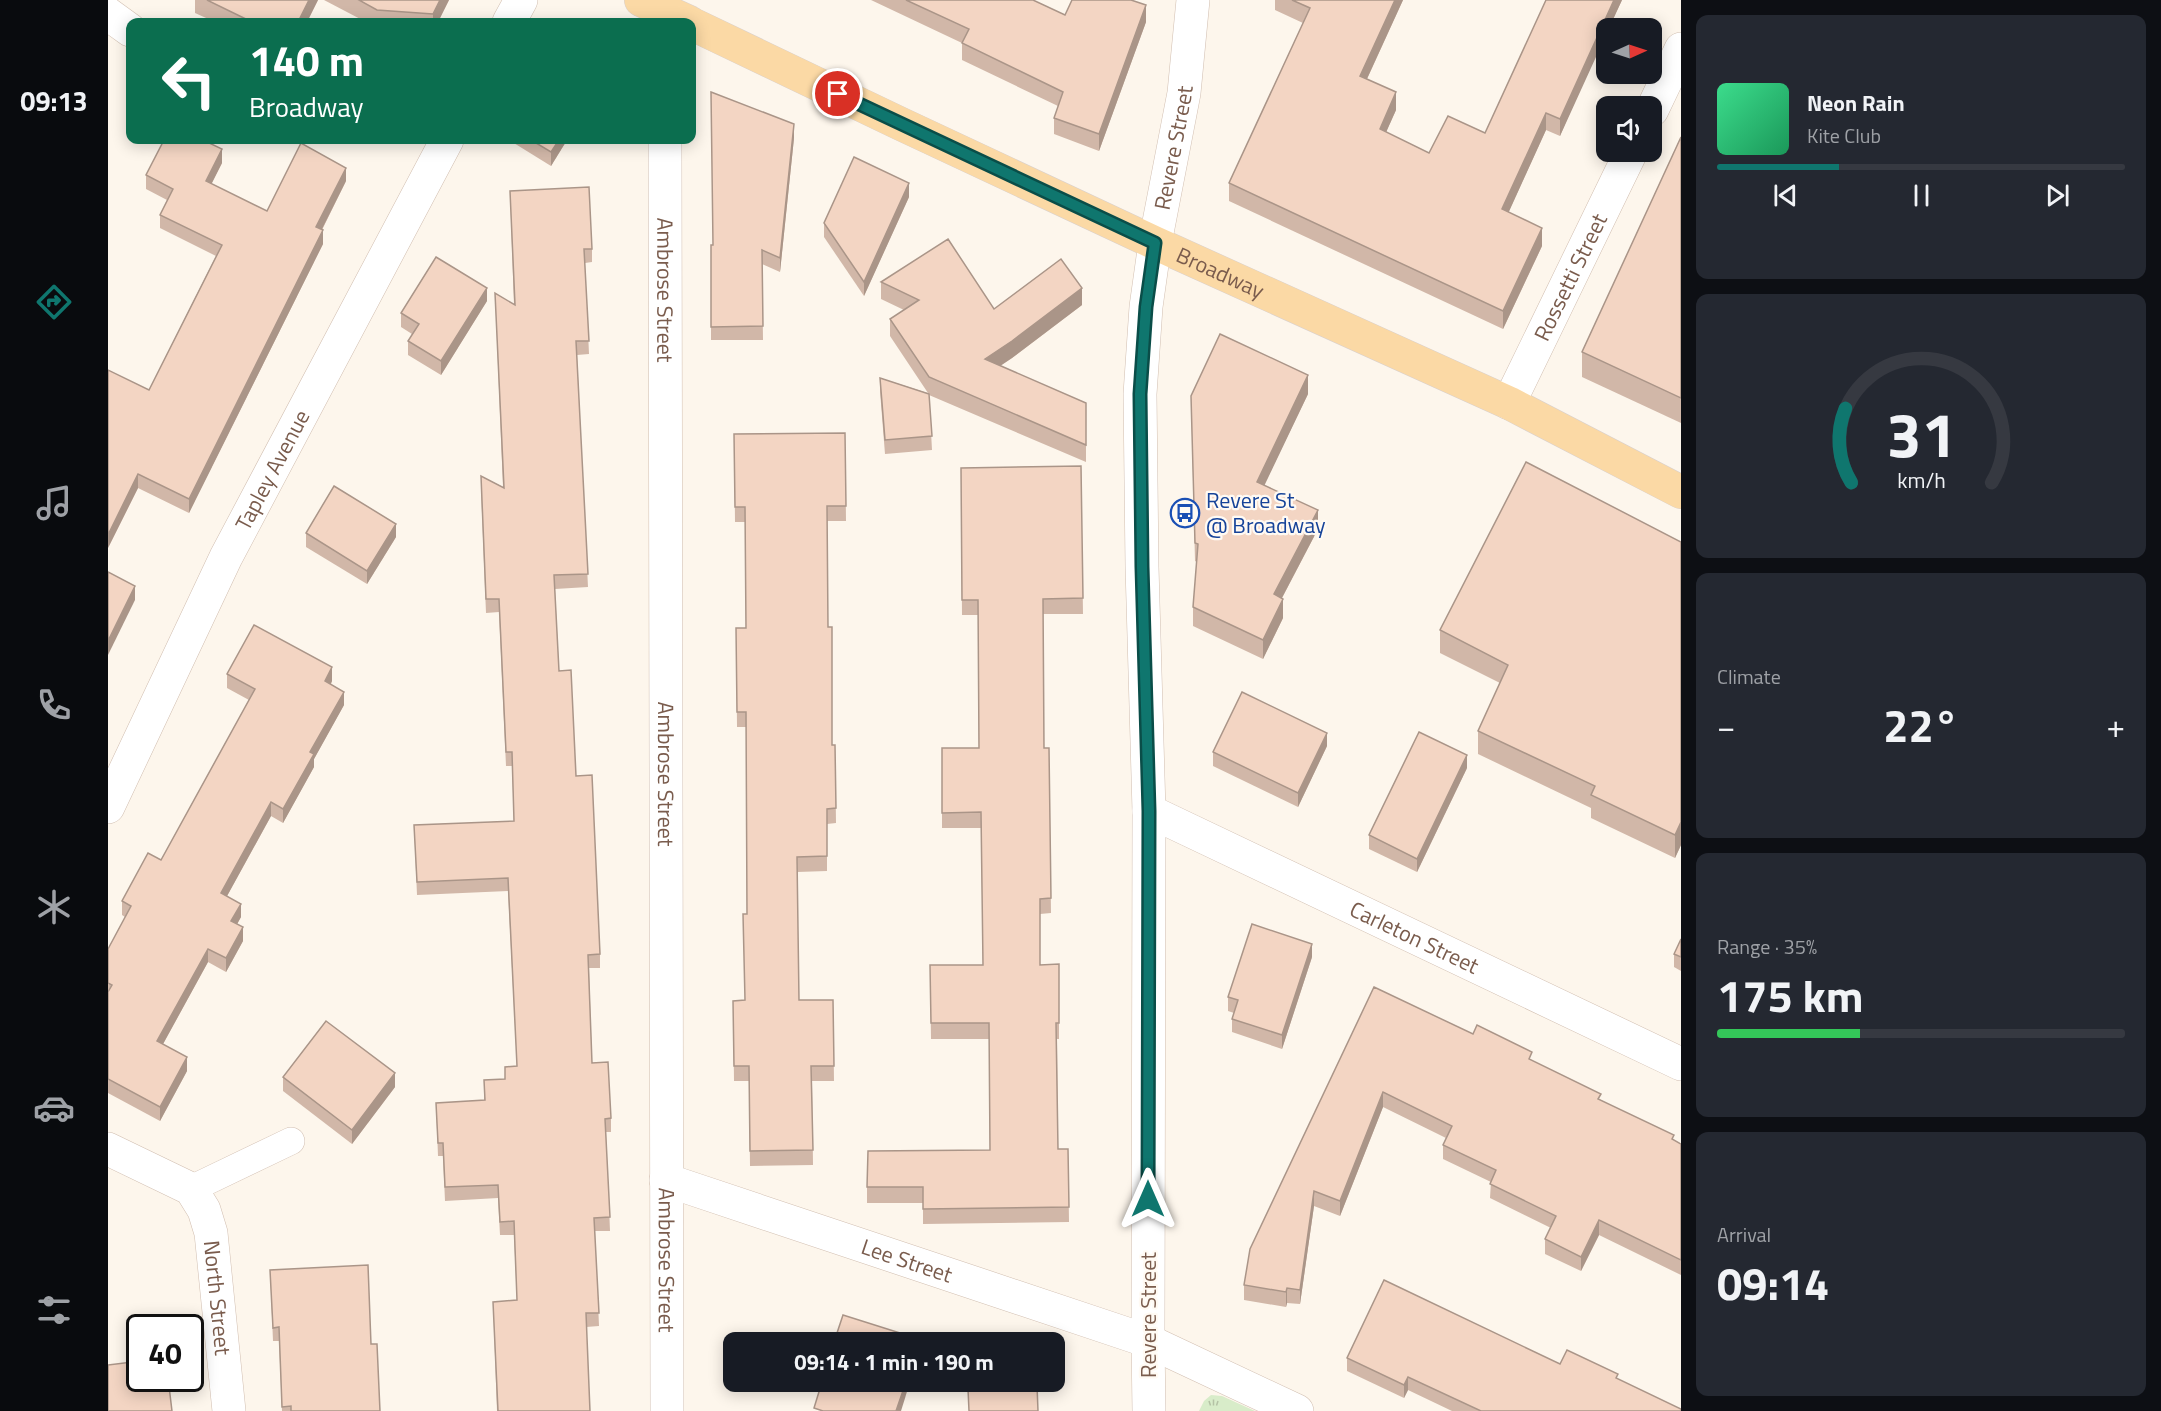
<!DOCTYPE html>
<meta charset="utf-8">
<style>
body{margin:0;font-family:"Titillium Web",sans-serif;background:#242831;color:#f1f3f6;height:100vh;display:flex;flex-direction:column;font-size:22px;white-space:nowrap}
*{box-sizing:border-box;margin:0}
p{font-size:20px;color:#9ea1a6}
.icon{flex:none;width:33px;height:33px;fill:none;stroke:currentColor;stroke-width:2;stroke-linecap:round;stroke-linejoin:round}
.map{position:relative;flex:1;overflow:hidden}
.panel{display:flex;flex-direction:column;gap:15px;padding:15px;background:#0d0f14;width:480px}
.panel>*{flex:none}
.top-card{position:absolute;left:18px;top:18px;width:570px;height:126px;border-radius:12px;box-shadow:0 3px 15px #0003;background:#0b6e4f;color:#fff;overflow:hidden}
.needle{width:39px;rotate:87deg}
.tools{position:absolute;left:1488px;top:18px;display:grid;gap:12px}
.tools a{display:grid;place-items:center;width:66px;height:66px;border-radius:12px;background:#171b24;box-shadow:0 3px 15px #0003;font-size:30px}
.speed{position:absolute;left:18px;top:1314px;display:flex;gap:12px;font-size:30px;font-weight:700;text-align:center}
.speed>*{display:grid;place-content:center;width:78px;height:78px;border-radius:50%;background:#171b24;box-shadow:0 3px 15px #0003;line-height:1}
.speed .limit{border:3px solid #111;border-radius:9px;background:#fff;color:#111}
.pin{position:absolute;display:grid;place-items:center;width:51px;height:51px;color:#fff;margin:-26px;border:3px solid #fff;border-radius:50%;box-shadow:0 2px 6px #0007}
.me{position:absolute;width:66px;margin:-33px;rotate:0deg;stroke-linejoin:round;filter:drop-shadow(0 0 4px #0008)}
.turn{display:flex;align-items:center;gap:21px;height:126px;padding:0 24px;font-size:27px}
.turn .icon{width:78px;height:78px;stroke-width:2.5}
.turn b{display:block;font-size:42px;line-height:51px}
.big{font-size:45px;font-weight:700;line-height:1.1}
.panel .tile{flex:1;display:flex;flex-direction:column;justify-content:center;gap:9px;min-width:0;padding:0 21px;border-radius:12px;background:#242831}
.panel .dial{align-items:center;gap:0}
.dial svg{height:156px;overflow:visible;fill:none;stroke:#363941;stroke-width:7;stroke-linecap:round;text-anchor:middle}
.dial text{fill:#f1f3f6;stroke:none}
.song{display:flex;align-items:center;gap:18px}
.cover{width:72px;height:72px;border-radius:9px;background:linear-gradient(135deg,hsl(150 70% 55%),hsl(150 70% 35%))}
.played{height:6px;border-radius:3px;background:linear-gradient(90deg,#0f766e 30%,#363941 30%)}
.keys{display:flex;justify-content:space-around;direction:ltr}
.heat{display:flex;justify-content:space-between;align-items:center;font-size:33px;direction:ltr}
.charge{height:9px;border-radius:4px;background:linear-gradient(90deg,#34c759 35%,#363941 0)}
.trip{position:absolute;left:615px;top:1332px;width:342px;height:60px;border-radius:12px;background:#171b24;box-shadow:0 3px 15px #0003;font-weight:700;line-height:60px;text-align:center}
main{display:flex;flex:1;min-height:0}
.dock{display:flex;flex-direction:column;width:108px;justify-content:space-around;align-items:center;background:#090b0e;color:#9ea1a6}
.dock .icon{width:42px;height:42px}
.dock .selected{color:#0f766e}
.dock b{font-size:27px;color:#f1f3f6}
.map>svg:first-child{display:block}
.park{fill:url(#park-tufts)}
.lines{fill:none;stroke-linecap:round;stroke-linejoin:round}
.service-casing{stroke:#d1beb0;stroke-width:28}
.minor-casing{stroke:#d1beb0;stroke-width:34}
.tertiary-casing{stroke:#d1beb0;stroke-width:34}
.primary-casing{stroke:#dad1cd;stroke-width:34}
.service{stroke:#fff;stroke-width:27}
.minor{stroke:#fff;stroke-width:33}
.tertiary{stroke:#fff;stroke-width:33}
.primary{stroke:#fbd9a5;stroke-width:33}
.wall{fill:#d1b7a8}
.shaded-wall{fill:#aa9588}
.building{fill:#f3d5c3;stroke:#aa9588;stroke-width:1.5}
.route-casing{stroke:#0a4d48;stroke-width:15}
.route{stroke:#0f766e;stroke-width:10}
.labels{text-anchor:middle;stroke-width:4.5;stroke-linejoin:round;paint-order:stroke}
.street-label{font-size:22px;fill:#7a5c4d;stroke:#fffaf3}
.transit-label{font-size:22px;fill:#164399;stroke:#fffaf3;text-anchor:start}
</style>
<main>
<nav class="dock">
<b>09:13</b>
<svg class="icon selected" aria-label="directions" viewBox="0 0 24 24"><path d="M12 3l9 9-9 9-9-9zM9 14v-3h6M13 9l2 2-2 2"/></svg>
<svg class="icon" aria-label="music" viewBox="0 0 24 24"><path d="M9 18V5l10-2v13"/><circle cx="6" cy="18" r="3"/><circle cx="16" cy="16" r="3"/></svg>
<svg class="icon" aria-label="phone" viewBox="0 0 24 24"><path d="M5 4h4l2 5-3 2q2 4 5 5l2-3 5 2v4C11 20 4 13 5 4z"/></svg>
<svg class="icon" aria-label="climate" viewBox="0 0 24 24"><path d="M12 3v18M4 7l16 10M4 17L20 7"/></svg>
<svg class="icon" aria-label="car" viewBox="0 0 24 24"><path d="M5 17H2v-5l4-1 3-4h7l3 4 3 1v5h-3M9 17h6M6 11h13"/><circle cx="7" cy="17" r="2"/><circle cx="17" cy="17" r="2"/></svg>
<svg class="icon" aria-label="filters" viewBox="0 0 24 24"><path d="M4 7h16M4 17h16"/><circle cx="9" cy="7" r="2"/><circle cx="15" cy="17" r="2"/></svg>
</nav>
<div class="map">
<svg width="1573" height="1411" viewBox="0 0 1573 1411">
<defs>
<pattern id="park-tufts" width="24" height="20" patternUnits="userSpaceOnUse" patternTransform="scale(1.5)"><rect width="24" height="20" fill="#d8ecc9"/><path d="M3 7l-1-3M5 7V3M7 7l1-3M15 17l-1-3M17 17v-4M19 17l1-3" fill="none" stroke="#b4c2a5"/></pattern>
</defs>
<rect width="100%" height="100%" fill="#fdf6ec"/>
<polygon class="park" points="1103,1395 1114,1396 1147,1411 1091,1411 1096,1401"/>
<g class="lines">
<g class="service-casing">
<polyline id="service" points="83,1189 183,1141"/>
</g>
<g class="minor-casing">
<g id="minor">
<polyline points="0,14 22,30"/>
<polyline points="401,22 413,0"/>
<polyline points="1544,110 1573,49"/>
<path id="s1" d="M557,140L559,1411"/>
<path id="s2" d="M1401,403L1523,152"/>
<path id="s3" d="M0,807L118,557L339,140"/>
<path id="s4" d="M1041,811L1573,1064"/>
<path id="s5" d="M0,1149L83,1189L96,1210L103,1233L121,1411"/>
<path id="s6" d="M558,1180L1040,1341L1189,1411"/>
</g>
</g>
<g class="tertiary-casing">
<g id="tertiary">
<path id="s7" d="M1041,1411L1040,1341L1041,811L1034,567L1032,394L1038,307L1047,243L1076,93L1085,0"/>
</g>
</g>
<g class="primary-casing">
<g id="primary">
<polyline points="533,0 581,22"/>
<path id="s8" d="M584,24L793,124L1047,243L1401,403L1573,492"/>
</g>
</g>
<use href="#service" class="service"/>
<use href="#minor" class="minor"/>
<use href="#tertiary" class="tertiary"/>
<use href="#primary" class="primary"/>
</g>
<g class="wall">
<polygon points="87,0 210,0 199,22 107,22 87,13"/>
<polygon points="216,0 341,0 330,22 258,22"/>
<polygon points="763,0 925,0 957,15 1038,22 991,151 946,134 946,118 950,106 854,60 854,43"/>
<polygon points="1167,0 1295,0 1259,79 1288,110 1278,132 1321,153 1377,133 1438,0 1514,0 1501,28 1498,28 1452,136 1438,130 1400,213 1434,246 1395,329 1121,201 1121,183 1195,23 1167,10"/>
<polygon points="1573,137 1573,423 1474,377 1474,352"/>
<polygon points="686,138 672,272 654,264 655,340 603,340 603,245 605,245"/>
<polygon points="401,140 459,140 443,166"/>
<polygon points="114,163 103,184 159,211 238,181 214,230 215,244 81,513 30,488 0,548 41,390 108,256 52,228 52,215 59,200 38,189 38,175"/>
<polygon points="402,191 484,249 484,262 477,263 481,354 469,355 480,587 447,589 451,671 468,776 492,954 492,968 481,968 484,1063 503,1118 503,1132 498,1132 502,1231 487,1231 491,1326 478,1327 482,1411 389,1411 385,1302 409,1301 406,1235 392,1235 390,1198 337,1201 335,1156 330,1156 328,1103 376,1100 376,1080 397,1079 397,1067 409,1066 400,891 309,895 306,825 406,821 404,766 398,766 391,612 378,613 373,489 373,476 395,487 387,293 406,305"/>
<polygon points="801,197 756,296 716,237 716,223"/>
<polygon points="773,282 886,309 974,305 904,358 892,366 978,403 978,462 821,395 824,450 777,454 772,391 772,378 820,393 782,336 782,319 796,310 773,299"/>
<polygon points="379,301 333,375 300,355 300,341 304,334 293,327 293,313"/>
<polygon points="1200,394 1156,485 1210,529 1174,598 1175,618 1155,659 1085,626 1085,607 1089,562 1087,561 1083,396"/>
<polygon points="737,433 738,521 719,521 720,627 724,745 727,745 728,823 719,824 719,871 689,872 691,1000 725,1000 726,1081 704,1081 705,1165 642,1166 641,1081 626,1081 625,1001 637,1000 639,914 638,727 629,727 628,628 638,628 637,522 627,522 626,434"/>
<polygon points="973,466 975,614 935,614 936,748 941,748 943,913 932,914 932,965 951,964 951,1039 949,1039 950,1149 960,1149 961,1222 815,1224 815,1203 759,1203 759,1187 882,1150 881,1039 823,1039 822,965 875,965 873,828 834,828 834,748 871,748 870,615 854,615 853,468"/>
<polygon points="198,533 288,537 259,584 198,547"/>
<polygon points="1573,542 1573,845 1567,858 1483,818 1483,808 1370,754 1370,731 1392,683 1332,653 1332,630"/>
<polygon points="119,674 224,681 223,684 236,705 206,759 206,767 175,823 163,816 119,896 133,917 129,924 135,941 118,972 100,962 55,1044 79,1071 52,1121 0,1093 0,949 17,917 14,915 14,901 53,860 141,700 119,688"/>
<polygon points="1219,746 1190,807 1105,766 1105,752"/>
<polygon points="1359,768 1309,872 1261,849 1261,835"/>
<polygon points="1573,939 1573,971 1566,967 1566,954"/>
<polygon points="1204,957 1174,1049 1124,1032 1124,1019 1126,1013 1120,1011 1120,997"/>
<polygon points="1266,987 1365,1034 1424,1061 1493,1100 1573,1144 1573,1275 1491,1235 1473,1271 1437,1254 1437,1239 1443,1228 1382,1198 1383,1182 1335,1159 1335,1145 1338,1138 1275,1107 1232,1216 1206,1206 1192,1304 1179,1303 1178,1307 1136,1300 1136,1285"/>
<polygon points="175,1077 287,1087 244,1144 175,1091"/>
<polygon points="162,1270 263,1344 272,1411 174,1411 171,1341 165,1341"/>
<polygon points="1239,1358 1452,1364 1510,1379 1573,1411 1344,1411 1300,1390 1296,1398 1239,1371"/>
</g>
<g class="shaded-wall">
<polygon points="201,0 210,0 199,22 190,22"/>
<polygon points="332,0 341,0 330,22 325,22 325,14"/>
<polygon points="1287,0 1295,0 1252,94 1252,76"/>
<polygon points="1506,0 1514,0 1501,28 1498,28 1498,35 1452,136 1452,119"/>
<polygon points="1038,5 1038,22 991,151 991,134"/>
<polygon points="1288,92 1288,110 1272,146 1272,129"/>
<polygon points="1438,113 1438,130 1394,227 1394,209"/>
<polygon points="686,124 686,138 672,272 672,258"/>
<polygon points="451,140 459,140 443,166 443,152"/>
<polygon points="114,149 114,163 98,195 98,181"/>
<polygon points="238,168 238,181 208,241 208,227"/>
<polygon points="801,183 801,197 756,296 756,282"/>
<polygon points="1434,228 1434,246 1395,329 1395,311"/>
<polygon points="215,230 215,244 81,513 81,499"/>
<polygon points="379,288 379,301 333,375 333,361"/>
<polygon points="974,288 974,305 904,358 877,376 877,359"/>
<polygon points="1200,375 1200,394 1149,501 1149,482"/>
<polygon points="30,474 30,488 0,548 0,535"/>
<polygon points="1210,510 1210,529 1166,613 1166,594"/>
<polygon points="288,524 288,537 259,584 259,571"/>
<polygon points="27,586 27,600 0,655 0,641"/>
<polygon points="1175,599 1175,618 1155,659 1155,640"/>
<polygon points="224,667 224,681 217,695 217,681"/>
<polygon points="236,692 236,705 206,759 206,767 175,823 175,809 202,752"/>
<polygon points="1219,733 1219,746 1190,807 1190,793"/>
<polygon points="1359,755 1359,768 1309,872 1309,859"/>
<polygon points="163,802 163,816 113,907 113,893"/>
<polygon points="1573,822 1573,845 1567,858 1567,835"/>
<polygon points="133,904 133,917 123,935 123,921"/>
<polygon points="135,927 135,941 118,972 118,958"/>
<polygon points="1204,944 1204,957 1174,1049 1174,1035"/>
<polygon points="100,949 100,962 49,1055 49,1041"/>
<polygon points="79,1057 79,1071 52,1121 52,1107"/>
<polygon points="287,1073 287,1087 244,1144 244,1130"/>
<polygon points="1275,1092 1275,1107 1232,1216 1232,1201"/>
<polygon points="1206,1191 1206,1206 1192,1304 1192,1290"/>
<polygon points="1491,1220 1491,1235 1473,1271 1473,1257"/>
<polygon points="1179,1288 1179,1303 1178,1307 1178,1292"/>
<polygon points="1300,1377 1300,1390 1296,1398 1296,1385"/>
<polygon points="798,1382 802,1382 793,1411 788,1411"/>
</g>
<g class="building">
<polygon points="99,0 201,0 190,22 144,22"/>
<polygon points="251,0 332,0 325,14 269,10"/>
<polygon points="798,0 925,0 957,15 964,0 1023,0 1038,5 991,134 946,118 955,92 854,43 861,29"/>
<polygon points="1184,0 1287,0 1252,76 1288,92 1272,129 1321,153 1340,116 1377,133 1438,0 1506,0 1452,119 1438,113 1394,209 1434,228 1395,311 1121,183 1202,8"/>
<polygon points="603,92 686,124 672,258 654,250 655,326 603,327 603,245 605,245"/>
<polygon points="1573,137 1573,398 1474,352"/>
<polygon points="56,140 95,140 114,149 98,181 159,211 193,143 238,168 208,227 215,230 81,499 30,474 0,535 0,370 41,390 114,245 52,215 65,189 38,175"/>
<polygon points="423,140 451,140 443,152"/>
<polygon points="746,157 801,183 756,282 716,223"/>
<polygon points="481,187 484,249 476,249 481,341 468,341 480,574 446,575 451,671 463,670 468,776 484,775 492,954 480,955 484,1063 500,1062 503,1118 497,1119 502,1217 486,1218 491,1313 478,1313 482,1411 390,1411 385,1302 409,1300 406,1221 392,1222 390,1185 337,1187 335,1143 330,1143 328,1103 377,1100 376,1080 397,1079 397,1067 409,1066 400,878 309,882 306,825 406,821 404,752 398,752 391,599 378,599 373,476 396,488 387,293 407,305 402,191"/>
<polygon points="840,239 886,309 953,259 974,288 904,341 877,359 978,403 978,445 821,377 782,319 811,300 773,282"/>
<polygon points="328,257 379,288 333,361 300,341 311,324 293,313"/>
<polygon points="1112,334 1200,375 1149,482 1210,510 1166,594 1175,599 1155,640 1085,607 1090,544 1087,543 1083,396"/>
<polygon points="772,378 821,394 824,436 777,440"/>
<polygon points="737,433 738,506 719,506 720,627 724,627 724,745 727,745 728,808 719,809 719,856 689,857 691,1000 725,1000 726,1066 703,1066 705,1150 642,1151 641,1066 626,1066 625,1001 637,1000 635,914 639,914 638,712 629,712 628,628 638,628 637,507 627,507 626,434"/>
<polygon points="1418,462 1573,542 1573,822 1567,835 1483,795 1487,786 1370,731 1400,665 1332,630"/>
<polygon points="973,466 975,598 935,599 936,748 941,748 943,898 932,899 932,965 951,964 951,1023 948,1023 950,1149 960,1149 961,1207 815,1209 815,1187 759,1187 760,1151 882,1150 881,1023 823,1023 822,965 875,965 873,812 834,813 834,748 871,748 870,600 854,600 853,468"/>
<polygon points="226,486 288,524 259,571 198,533"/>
<polygon points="0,572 27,586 0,641"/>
<polygon points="146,625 224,667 217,681 236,692 202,752 206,754 175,809 163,802 113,893 133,904 123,921 135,927 118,958 100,949 49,1041 79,1057 52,1107 0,1079 0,992 4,985 0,983 0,949 23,906 14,901 40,853 53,860 147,689 119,674"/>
<polygon points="1134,692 1219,733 1190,793 1105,752"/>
<polygon points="1311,732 1359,755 1309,859 1261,835"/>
<polygon points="1144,924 1204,944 1174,1035 1124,1019 1130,1000 1120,997"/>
<polygon points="1573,939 1573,957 1566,954"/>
<polygon points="1266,987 1365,1034 1369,1025 1424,1052 1421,1059 1493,1094 1490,1099 1566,1135 1564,1139 1573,1144 1573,1260 1491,1220 1473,1257 1437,1239 1448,1216 1382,1184 1388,1170 1335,1145 1344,1126 1275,1092 1232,1201 1206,1191 1192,1290 1179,1288 1178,1292 1136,1285 1142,1249"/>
<polygon points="218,1021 287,1073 244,1130 175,1077"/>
<polygon points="260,1265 263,1344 269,1344 272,1411 183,1411 183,1406 174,1407 171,1327 165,1328 162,1270"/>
<polygon points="1276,1280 1452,1364 1459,1350 1510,1374 1508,1378 1573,1409 1573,1411 1373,1411 1300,1377 1296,1385 1239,1358"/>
<polygon points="735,1315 811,1339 810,1342 726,1342"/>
<polygon points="32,1361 32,1378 60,1378 64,1411 0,1411 0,1365"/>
<polygon points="714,1382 798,1382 788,1411 715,1411 706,1408"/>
<polygon points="929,1385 930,1411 861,1411 860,1389"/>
</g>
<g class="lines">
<g class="route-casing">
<polyline id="route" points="730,94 1047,243 1038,307 1032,394 1034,567 1041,811 1040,1199"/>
</g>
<use href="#route" class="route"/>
</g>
<defs>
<g id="bus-ring" transform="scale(1.5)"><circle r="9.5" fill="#fffaf3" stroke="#1a4fb4" stroke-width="1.5"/><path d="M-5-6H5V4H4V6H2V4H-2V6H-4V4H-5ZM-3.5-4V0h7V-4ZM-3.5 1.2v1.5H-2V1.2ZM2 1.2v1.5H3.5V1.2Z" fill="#1a4fb4"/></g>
</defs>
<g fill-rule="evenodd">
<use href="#bus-ring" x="1077" y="513"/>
</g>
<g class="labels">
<g class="street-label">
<text dy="8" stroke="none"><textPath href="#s7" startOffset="1266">Revere Street</textPath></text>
<text dy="8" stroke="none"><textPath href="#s8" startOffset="584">Broadway</textPath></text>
<text dy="8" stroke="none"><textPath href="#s2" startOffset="140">Rossetti Street</textPath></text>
<text dy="8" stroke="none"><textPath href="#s1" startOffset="150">Ambrose Street</textPath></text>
<text dy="8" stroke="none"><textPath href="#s3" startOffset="375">Tapley Avenue</textPath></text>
<text dy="8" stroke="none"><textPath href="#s1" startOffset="634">Ambrose Street</textPath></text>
<text dy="8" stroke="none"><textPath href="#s4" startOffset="294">Carleton Street</textPath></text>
<text dy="8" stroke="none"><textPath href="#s1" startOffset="1120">Ambrose Street</textPath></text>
<text dy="8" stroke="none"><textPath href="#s6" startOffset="254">Lee Street</textPath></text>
<text dy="8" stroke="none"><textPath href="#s5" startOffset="206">North Street</textPath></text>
<text transform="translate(1040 1315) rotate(-90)" y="8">Revere Street</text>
</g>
<g class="transit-label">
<text x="1098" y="508">Revere St<tspan x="1098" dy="25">@ Broadway</tspan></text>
</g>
</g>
</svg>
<div class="tools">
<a><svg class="needle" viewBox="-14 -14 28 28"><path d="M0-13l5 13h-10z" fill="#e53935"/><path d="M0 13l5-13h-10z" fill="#9ea1a6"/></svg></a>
<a><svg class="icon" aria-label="sound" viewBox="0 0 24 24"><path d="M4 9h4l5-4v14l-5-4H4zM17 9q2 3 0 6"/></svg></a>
</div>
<div class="speed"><div class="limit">40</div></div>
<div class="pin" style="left:730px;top:94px;background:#d93025"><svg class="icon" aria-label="arrive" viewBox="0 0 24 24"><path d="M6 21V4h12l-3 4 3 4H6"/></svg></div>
<svg class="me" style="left:1040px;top:1199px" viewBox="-20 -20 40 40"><path d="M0-17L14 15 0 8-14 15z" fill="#0f766e" stroke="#fff" stroke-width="4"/></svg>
<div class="trip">09:14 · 1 min · 190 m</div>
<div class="top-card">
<div class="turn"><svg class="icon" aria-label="left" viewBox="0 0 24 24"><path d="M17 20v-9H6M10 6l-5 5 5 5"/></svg><div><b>140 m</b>Broadway</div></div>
</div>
</div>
<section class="panel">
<div class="tile">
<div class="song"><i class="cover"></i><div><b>Neon Rain</b><p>Kite Club</p></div></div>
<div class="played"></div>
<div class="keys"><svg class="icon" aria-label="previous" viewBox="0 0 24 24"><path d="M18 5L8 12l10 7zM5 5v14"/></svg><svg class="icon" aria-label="pause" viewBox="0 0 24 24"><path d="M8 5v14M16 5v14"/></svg><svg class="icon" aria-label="next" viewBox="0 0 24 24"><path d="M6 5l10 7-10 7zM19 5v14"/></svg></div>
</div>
<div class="tile dial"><svg viewBox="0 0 100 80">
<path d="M14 69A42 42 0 1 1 86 69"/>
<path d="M14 69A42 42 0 0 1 11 31" stroke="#0f766e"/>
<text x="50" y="56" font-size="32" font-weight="700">31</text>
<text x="50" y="72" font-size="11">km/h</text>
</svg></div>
<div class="tile"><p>Climate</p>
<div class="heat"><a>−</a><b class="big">22°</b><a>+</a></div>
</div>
<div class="tile"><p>Range · 35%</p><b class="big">175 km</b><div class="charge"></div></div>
<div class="tile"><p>Arrival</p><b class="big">09:14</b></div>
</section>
</main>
